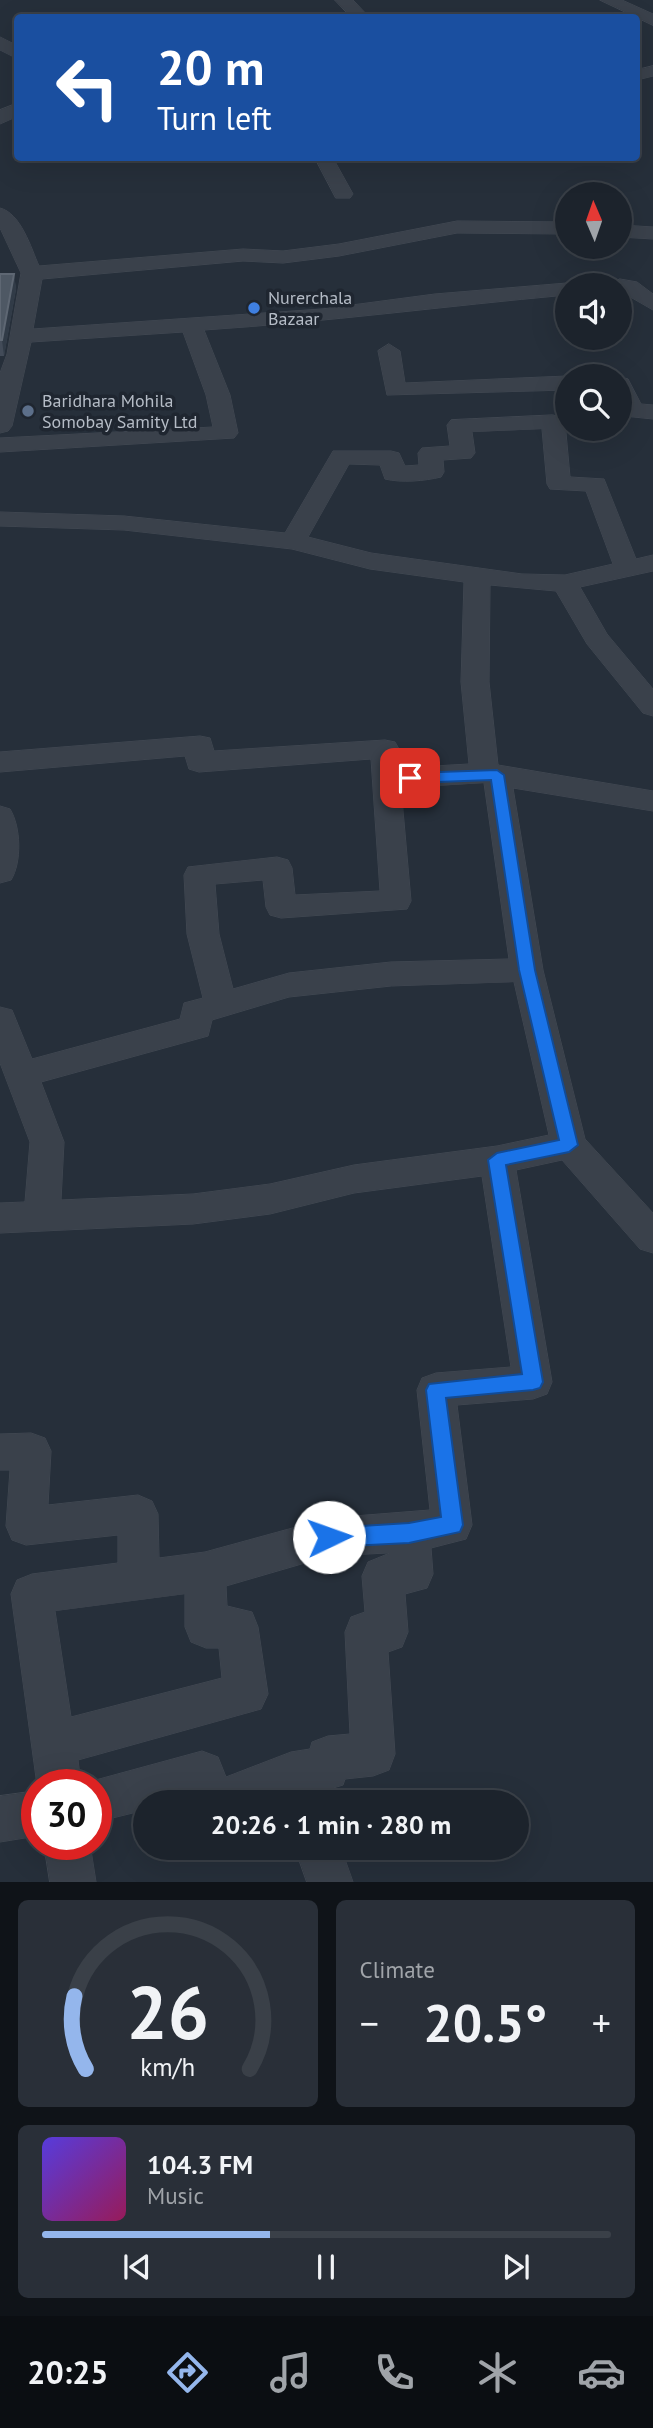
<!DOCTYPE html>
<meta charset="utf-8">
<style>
body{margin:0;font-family:"PT Sans",sans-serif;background:#292f38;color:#f1f3f6;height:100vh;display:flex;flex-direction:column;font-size:26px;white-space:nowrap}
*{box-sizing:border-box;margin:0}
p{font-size:23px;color:#a0a4a9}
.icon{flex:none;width:38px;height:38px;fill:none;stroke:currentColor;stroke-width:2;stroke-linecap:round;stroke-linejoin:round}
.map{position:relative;height:1882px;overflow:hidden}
.details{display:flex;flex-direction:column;gap:18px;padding:18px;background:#0f1318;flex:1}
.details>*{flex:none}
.hud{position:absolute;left:14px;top:14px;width:626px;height:147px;border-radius:7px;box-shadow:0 7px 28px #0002,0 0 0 2px #3a4048;background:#1a4fa0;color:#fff;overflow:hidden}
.needle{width:46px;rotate:358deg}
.controls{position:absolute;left:555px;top:182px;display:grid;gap:14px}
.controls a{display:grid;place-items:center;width:77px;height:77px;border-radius:50%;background:#1c232c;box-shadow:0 7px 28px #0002,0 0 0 2px #3a4048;font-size:35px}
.speed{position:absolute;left:21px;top:1769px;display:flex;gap:14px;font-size:35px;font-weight:700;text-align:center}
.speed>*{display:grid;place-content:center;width:91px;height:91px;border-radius:50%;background:#1c232c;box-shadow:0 7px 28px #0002,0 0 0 2px #3a4048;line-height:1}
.speed .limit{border:10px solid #d22;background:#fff;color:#111}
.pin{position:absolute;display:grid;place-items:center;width:60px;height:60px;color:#fff;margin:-30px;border-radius:14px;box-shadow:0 4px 10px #0006}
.me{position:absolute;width:77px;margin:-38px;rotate:87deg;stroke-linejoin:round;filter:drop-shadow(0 0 5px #0008)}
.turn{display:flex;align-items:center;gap:24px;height:147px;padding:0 28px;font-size:32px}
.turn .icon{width:91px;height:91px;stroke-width:2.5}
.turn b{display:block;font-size:49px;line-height:60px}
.big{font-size:52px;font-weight:700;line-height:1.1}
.details .card{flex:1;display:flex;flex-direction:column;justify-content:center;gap:10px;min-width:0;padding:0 24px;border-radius:10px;background:#292f38}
.details .dial{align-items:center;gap:0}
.dial svg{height:182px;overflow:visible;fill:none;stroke:#3a4048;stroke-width:7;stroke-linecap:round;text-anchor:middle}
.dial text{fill:#f1f3f6;stroke:none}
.song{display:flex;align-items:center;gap:21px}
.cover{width:84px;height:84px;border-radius:10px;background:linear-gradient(135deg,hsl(250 70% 55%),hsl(330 70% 35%))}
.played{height:7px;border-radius:4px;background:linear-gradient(90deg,#94b6ec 40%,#3a4048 40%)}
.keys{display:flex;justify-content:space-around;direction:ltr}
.heat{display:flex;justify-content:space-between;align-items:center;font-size:38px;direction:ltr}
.details .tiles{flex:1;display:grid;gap:18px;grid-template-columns:1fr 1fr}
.card:last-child{grid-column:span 2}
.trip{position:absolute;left:133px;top:1790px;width:396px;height:70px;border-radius:35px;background:#1c232c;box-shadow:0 7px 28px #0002,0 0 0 2px #3a4048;font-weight:700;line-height:70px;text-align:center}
.menu{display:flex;height:112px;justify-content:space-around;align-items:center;background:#0b0e12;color:#a0a4a9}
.menu .icon{width:49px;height:49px}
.menu .selected{color:#94b6ec}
.menu b{font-size:32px;color:#f1f3f6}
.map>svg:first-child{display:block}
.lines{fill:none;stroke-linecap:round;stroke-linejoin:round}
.street-casing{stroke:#434a54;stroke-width:1}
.street{fill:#3a414b;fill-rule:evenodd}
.wall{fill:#424b58}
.shaded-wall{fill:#313b47}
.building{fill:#4e5864;stroke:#5e6773;stroke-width:2}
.route{fill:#1a73e8;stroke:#114b97;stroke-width:2}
.shop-dot{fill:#3f7fe0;stroke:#1f2630;stroke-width:2.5}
.service-dot{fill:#5c6f8a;stroke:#1f2630;stroke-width:2.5}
.labels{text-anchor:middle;stroke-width:7;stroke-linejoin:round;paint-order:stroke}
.far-poi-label{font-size:18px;fill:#b5bcc6;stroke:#1f2630;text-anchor:start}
</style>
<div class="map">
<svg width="653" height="1882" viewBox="0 0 653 1882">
<rect width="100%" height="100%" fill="#262f3a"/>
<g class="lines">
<g class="street-casing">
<g id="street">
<polygon points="335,0 353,0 370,18 352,18"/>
<polygon points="600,0 622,0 653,14 653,25"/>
<polygon points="0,37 18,46 18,59 0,50"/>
<polygon points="653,66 653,76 637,80 637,70"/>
<polygon points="18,103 18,116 0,124 0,110"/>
<polygon points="315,158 333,158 353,194 350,198 336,198"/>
<path d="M0,208C21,213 31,248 39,266L243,249L283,251L339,244L457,221L567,222V234L457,233L339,256L283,263L243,261L42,279L33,329L322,309L435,294L567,283L575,285H567V295C446,306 326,322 204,330L230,395L238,433L234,438L0,452V438L213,427L206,395L183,332L31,342L12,426L8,431L0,433V373L7,354L21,273L0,228Z"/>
<polygon points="620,225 653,227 653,239 620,237"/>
<polygon points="620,279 637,282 653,294 653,310 620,291 620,285 609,285"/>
<polygon points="389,344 400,351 405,383 567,376 567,390 387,395 378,351"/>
<polygon points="620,377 628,379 641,404 653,405 653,419 624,416 620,409"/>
<path d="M553,415L561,417L565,422L570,477L604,479L636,559L653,555V571L580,587L607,634L653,689V716L643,713L587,644L556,591L490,585L489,682L498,765L653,791V811L513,788L543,970L585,1139L653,1213V1253L640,1249L562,1160L516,1170L552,1382L547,1394L533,1399L457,1405L472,1525L466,1539L431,1548L433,1574L427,1588L405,1594L408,1632L402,1647L388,1652L395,1754L389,1770L373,1776L345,1779L343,1785L320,1792L323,1802H190L188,1799L174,1802H145V1810L96,1822V1785H37L11,1594L17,1580L32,1574L118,1563V1535L26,1545L12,1540L6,1526L10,1470H0V1434L31,1433L45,1438L51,1451L48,1505L138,1495L152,1501L158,1514L159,1558L205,1552L329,1518L430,1510L417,1390L422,1378L436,1373L511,1367L482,1176L354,1193L270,1214L193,1224L0,1233V1203L25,1202L30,1142L0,1063V1007L12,1010L32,1059L180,1019L184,1003L203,998L187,934L184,875L188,867L277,857L288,860L292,868L295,895L380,891L371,759L199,772L189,769L185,756L0,772V752L200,736L210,738L214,751L385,740L395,742L399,749L400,768L469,764L461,682L464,582L370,569L292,549L124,530L0,526V512L124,516L285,533L333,451H391L399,453L405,466L419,465L418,453L422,448L450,446L447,425L451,420ZM542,429L547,484L550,489L586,491L613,564L565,575L522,574L371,553L308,537L349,464L380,465L385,479C402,483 424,481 441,477L444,472L443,460L471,458L475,453L472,432ZM484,783L509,959L391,962L289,973L233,989L219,934L215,884L263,880L266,907L270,915L281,918L407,909L411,901L401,788ZM514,982L549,1135L497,1146L354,1165L270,1184L193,1194L61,1200L64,1142L41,1082L208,1036L212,1020L289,997L391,986ZM390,1553L368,1562L362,1576L365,1612L351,1617L345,1632L350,1734L328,1736L312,1742L310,1749L291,1752L226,1777L218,1757L202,1751L81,1784L78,1760L261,1709L268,1694L258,1627L252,1612L227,1606L226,1586L329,1556ZM185,1594V1627L191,1642L206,1648H219L222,1678L71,1717L55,1611Z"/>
<path d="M0,806L10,809C21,827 22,862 11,880L0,883Z"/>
<polygon points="37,1791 37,1836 0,1842 0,1796"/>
<polygon points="44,1844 90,1844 96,1882 50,1882"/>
<polygon points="295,1848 341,1848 353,1882 307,1882"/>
</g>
</g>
<use href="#street" class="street"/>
</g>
<polygon class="wall" points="0,274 14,274 16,289 4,356 0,356"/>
<polygon class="shaded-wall" points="14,274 16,289 4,356 2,340"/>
<polygon class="building" points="0,274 14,274 2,340 0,340"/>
<polygon class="route" points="497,770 504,775 535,970 578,1145 569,1152 506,1165 543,1382 540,1388 533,1390 446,1398 463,1525 460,1532 409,1543 329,1547 322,1544 319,1537 322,1530 329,1528 409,1523 441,1517 426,1390 429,1384 522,1374 488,1160 497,1153 559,1140 519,970 491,780 410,783 403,778 410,773"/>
<circle class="shop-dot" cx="254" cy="308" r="7"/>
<circle class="service-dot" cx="28" cy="411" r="7"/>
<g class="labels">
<g class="far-poi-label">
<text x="268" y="304">Nurerchala<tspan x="268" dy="21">Bazaar</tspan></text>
<text x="42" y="407">Baridhara Mohila<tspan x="42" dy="21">Somobay Samity Ltd</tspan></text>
</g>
</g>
</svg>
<div class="controls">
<a><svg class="needle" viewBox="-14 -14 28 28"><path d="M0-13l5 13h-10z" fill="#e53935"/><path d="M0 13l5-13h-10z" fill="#a0a4a9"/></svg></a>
<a><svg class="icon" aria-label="sound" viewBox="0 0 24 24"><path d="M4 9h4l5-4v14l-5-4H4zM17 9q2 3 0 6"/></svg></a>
<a><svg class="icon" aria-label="search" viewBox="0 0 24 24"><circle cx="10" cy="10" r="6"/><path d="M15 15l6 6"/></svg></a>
</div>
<div class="speed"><div class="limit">30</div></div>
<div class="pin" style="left:410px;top:778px;background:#d93025"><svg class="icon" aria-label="arrive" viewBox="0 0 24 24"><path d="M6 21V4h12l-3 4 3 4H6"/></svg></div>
<svg class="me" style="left:329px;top:1537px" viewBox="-20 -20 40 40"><circle r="19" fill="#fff"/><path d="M0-13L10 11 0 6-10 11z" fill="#1a73e8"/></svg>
<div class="trip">20:26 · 1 min · 280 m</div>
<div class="hud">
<div class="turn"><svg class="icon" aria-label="left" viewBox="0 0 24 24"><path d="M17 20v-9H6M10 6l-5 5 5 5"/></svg><div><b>20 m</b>Turn left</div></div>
</div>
</div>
<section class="details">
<div class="tiles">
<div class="card dial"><svg viewBox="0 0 100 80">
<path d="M14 69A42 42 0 1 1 86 69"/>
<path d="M14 69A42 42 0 0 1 9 37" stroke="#94b6ec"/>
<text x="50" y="56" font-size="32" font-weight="700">26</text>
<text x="50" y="72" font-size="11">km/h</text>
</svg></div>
<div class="card"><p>Climate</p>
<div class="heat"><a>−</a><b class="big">20.5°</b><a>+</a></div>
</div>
<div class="card">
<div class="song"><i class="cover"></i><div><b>104.3 FM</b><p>Music</p></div></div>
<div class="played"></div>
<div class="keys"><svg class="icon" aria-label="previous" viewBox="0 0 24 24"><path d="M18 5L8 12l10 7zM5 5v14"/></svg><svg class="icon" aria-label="pause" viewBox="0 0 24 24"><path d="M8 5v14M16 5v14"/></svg><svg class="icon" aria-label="next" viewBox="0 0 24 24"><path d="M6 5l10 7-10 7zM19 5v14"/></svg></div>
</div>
</div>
</section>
<nav class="menu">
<b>20:25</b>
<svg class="icon selected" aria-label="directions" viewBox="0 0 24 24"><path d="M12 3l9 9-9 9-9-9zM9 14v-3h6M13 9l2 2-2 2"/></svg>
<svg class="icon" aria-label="music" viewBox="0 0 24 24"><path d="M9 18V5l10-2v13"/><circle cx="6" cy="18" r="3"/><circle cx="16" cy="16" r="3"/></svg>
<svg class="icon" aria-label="phone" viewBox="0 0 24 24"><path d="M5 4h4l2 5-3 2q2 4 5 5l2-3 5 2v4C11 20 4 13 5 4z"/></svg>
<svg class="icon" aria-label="climate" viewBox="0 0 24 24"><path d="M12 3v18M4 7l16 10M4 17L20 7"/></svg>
<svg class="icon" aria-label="car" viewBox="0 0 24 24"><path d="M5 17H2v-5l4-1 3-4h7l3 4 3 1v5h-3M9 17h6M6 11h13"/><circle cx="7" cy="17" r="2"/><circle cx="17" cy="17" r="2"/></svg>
</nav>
